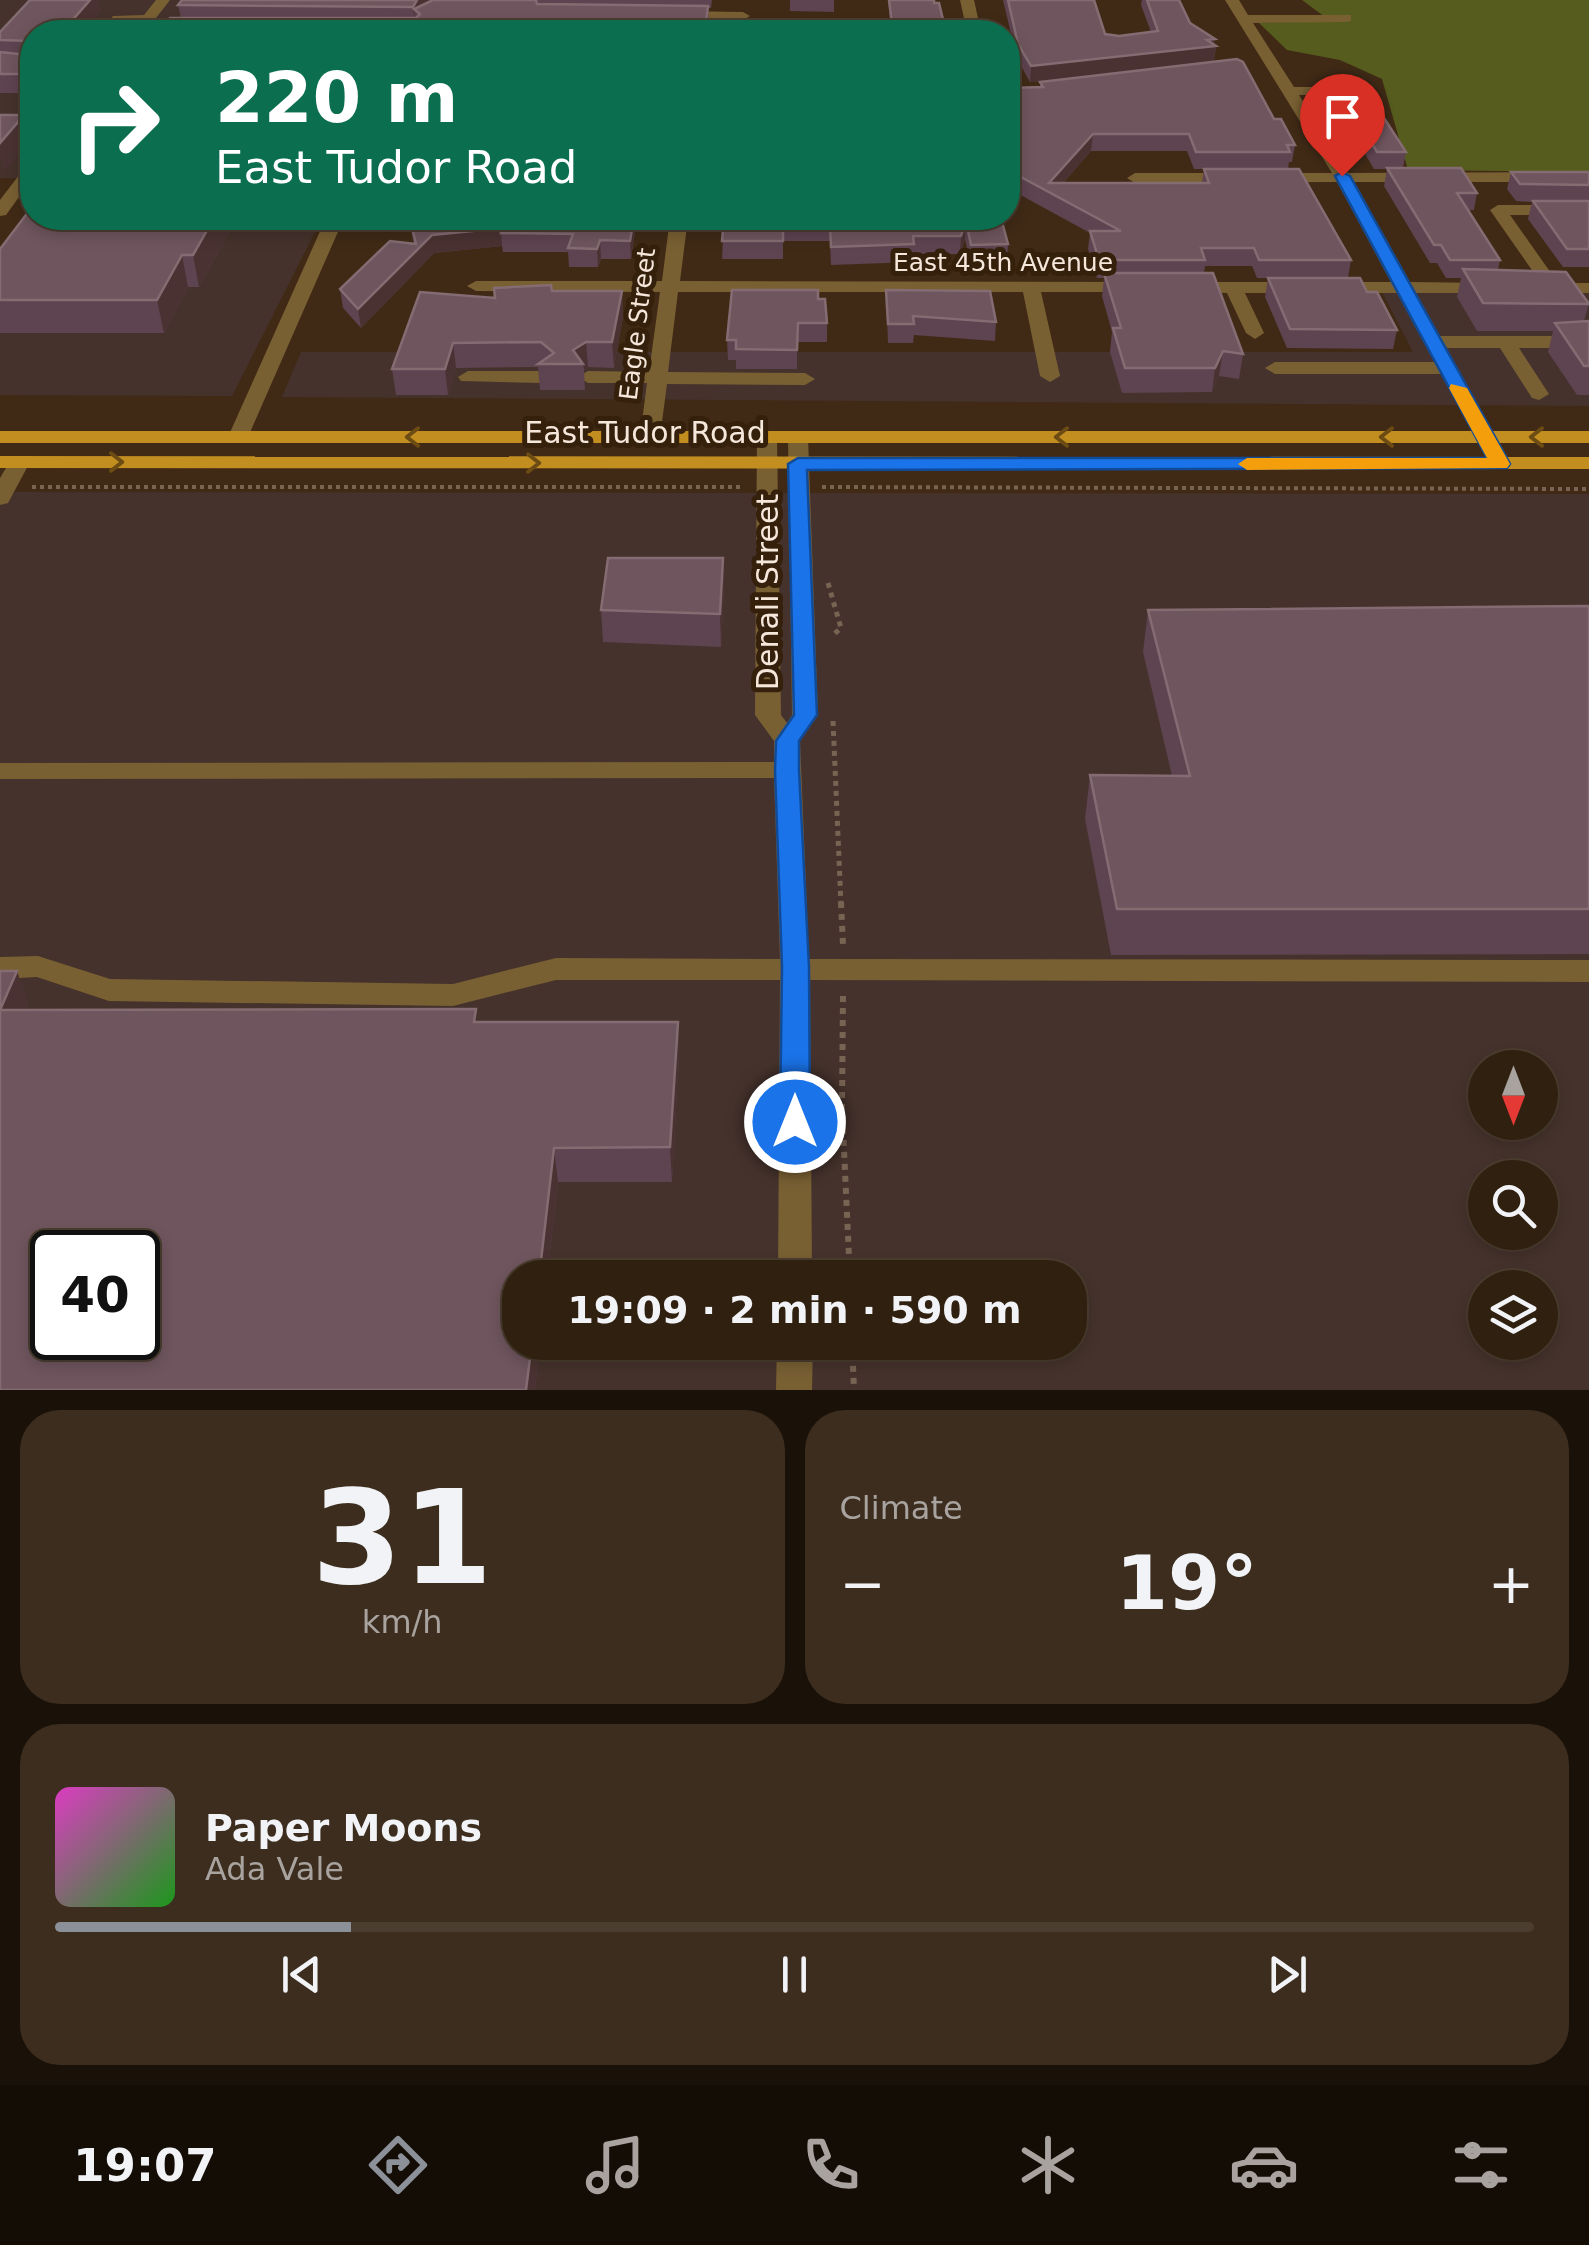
<!DOCTYPE html>
<meta charset="utf-8">
<style>
body{margin:0;font-family:"DejaVu Sans",sans-serif;background:#3c2d1e;color:#f1f3f6;height:100vh;display:flex;flex-direction:column;font-size:38px;white-space:nowrap}
*{box-sizing:border-box;margin:0}
p{font-size:32px;color:#a8a39f}
.icon{flex:none;width:55px;height:55px;fill:none;stroke:currentColor;stroke-width:2;stroke-linecap:round;stroke-linejoin:round}
.map{position:relative;height:1390px;overflow:hidden}
.drawer{display:flex;flex-direction:column;gap:20px;padding:20px;background:#1a1209;flex:1}
.drawer>*{flex:none}
.top-card{position:absolute;left:20px;top:20px;width:1000px;height:210px;border-radius:40px;box-shadow:0 5px 15px #0003,0 0 0 2px #4b3e30;background:#0b6e4f;color:#fff;overflow:hidden}
.needle{width:65px;rotate:180deg}
.buttons{position:absolute;left:1468px;top:1050px;display:grid;gap:20px}
.buttons a{display:grid;place-items:center;width:90px;height:90px;border-radius:50%;background:#302010;box-shadow:0 5px 15px #0003,0 0 0 2px #4b3e30;font-size:50px}
.speed{position:absolute;left:30px;top:1230px;display:flex;gap:20px;font-size:50px;font-weight:700;text-align:center}
.speed>*{display:grid;place-content:center;width:130px;height:130px;border-radius:50%;background:#302010;box-shadow:0 5px 15px #0003,0 0 0 2px #4b3e30;line-height:1}
.speed .limit{border:5px solid #111;border-radius:15px;background:#fff;color:#111}
.pin{position:absolute;display:grid;place-items:center;width:85px;height:85px;color:#fff;margin:-102px -42px;border-radius:50% 50% 50% 0;rotate:-45deg;box-shadow:0 0 10px #0007}
.pin .icon{rotate:45deg}
.me{position:absolute;width:110px;margin:-55px;rotate:0deg;stroke-linejoin:round;filter:drop-shadow(0 0 8px #0008)}
.turn{display:flex;align-items:center;gap:35px;height:210px;padding:0 30px;font-size:45px}
.turn .icon{width:130px;height:130px;stroke-width:2.5}
.turn b{display:block;font-size:70px;line-height:85px}
.big{font-size:75px;font-weight:800;line-height:1.1}
.drawer .tile{flex:1;display:flex;flex-direction:column;justify-content:center;gap:15px;min-width:0;padding:0 35px;border-radius:40px;background:#3c2d1e}
.drawer .dial{align-items:center;gap:0}
.dial b{font-size:130px;line-height:1}
.song{display:flex;align-items:center;gap:30px}
.cover{width:120px;height:120px;border-radius:15px;background:linear-gradient(135deg,hsl(310 70% 55%),hsl(120 70% 35%))}
.played{height:10px;border-radius:5px;background:linear-gradient(90deg,#8c9099 20%,#4b3e30 20%)}
.keys{display:flex;justify-content:space-around;direction:ltr}
.heat{display:flex;justify-content:space-between;align-items:center;font-size:55px;direction:ltr}
.drawer .tiles{flex:1;display:grid;gap:20px;grid-template-columns:1fr 1fr}
.tile:last-child{grid-column:span 2}
.trip{position:absolute;left:502px;top:1260px;width:585px;height:100px;border-radius:40px;background:#302010;box-shadow:0 5px 15px #0003,0 0 0 2px #4b3e30;font-weight:800;line-height:100px;text-align:center}
.tab-bar{display:flex;height:160px;justify-content:space-around;align-items:center;background:#130d06;color:#a8a39f}
.tab-bar .icon{width:70px;height:70px}
.tab-bar .selected{color:#8c9099}
.tab-bar b{font-size:45px;color:#f1f3f6}
.map>svg:first-child{display:block}
.commercial{fill:#45322c;fill-rule:evenodd}
.green{fill:#565c1e}
.lines{fill:none;stroke-linecap:round;stroke-linejoin:round}
.path-far2{stroke:#786453;stroke-width:4;stroke-dasharray:4 4;stroke-linecap:butt}
.path-far1{stroke:#786453;stroke-width:5;stroke-dasharray:5 5;stroke-linecap:butt}
.path{stroke:#786453;stroke-width:6;stroke-dasharray:6 6;stroke-linecap:butt}
.minor{fill:#796033;fill-rule:evenodd}
.major{fill:#c28e20;fill-rule:evenodd}
.wall{fill:#5e4350;fill-rule:evenodd}
.shaded-wall{fill:#4b3232}
.building{fill:#6f555e;stroke:#846c72;stroke-width:2.5;fill-rule:evenodd}
.oneway{stroke:#6d4c14}
.route{fill:#1a73e8;stroke:#114b97;stroke-width:2.5}
.slow{fill:#f59e0b}
.labels{text-anchor:middle;stroke-width:10;stroke-linejoin:round;paint-order:stroke}
.far-street-label{font-size:25px;fill:#f6e7db;stroke:#35200c}
.street-label{font-size:30px;fill:#f6e7db;stroke:#35200c}
</style>
<div class="map">
<svg width="1589" height="1390" viewBox="0 0 1589 1390">
<rect width="100%" height="100%" fill="#402a16"/>
<g class="commercial">
<polygon points="0,0 357,0 421,32 32,32 32,178 0,178"/>
<polygon points="32,209 32,218 322,218 232,396 0,395 0,255"/>
<polygon points="1381,290 1589,291 1589,406 282,397 301,352 1413,352"/>
<path d="M0,492L1589,494V1390H0ZM1485,1068H1540V1122H1485ZM1485,1178H1540V1232H1485ZM52,1252H138V1338H52ZM520,1278H1070V1342H520ZM1485,1288H1540V1342H1485Z"/>
</g>
<polygon class="green" points="1302,0 1589,0 1589,172 1408,170 1382,79 1340,60 1287,50 1259,23 1329,20"/>
<g class="lines">
<g class="path-far2">
<polyline points="32,487 741,487"/>
<polyline points="822,487 1589,489"/>
</g>
<g class="path-far1">
<polyline points="828,583 841,628 832,636"/>
<polyline points="833,721 841,905"/>
</g>
<g class="path">
<polyline points="841,902 843,945"/>
<polyline points="843,996 842,1107 850,1278"/>
<polyline points="852,1342 854,1390"/>
</g>
<g class="minor">
<polygon points="156,0 170,0 145,32 131,32 138,23 122,23 115,32 101,32 113,16 144,15"/>
<polygon points="960,0 974,0 981,32 967,32"/>
<polygon points="1225,0 1239,0 1248,15 1351,15 1351,21 1346,22 1253,23 1294,87 1367,87 1374,91 1367,95 1299,95 1348,173 1589,172 1589,182 1354,182 1410,282 1489,283 1498,288 1489,293 1416,293 1440,336 1589,336 1589,348 1519,348 1549,394 1539,400 1532,398 1500,348 1446,348 1511,463 1507,467 1493,467 1441,374 1275,374 1265,368 1275,362 1435,362 1397,293 1245,293 1264,333 1255,339 1246,333 1227,293 1184,292 1175,287 1184,282 1391,282 1337,182 1135,183 1127,178 1135,173 1332,173"/>
<polygon points="678,11 743,12 750,16 743,20 673,18 671,15"/>
<polygon points="32,164 32,179 6,215 0,216 0,200 26,166"/>
<polygon points="1498,205 1589,205 1589,215 1510,215 1558,283 1589,283 1589,293 1538,292 1535,288 1541,283 1490,210"/>
<polygon points="326,218 344,218 248,437 245,441 231,441 228,437"/>
<polygon points="670,218 688,218 680,281 1134,282 1143,287 1134,292 1041,292 1060,376 1050,382 1040,376 1023,292 678,292 668,372 805,373 815,379 805,385 667,384 660,437 650,443 640,437 647,383 588,383 578,377 588,371 649,372 660,292 476,291 467,286 476,281 662,281"/>
<polygon points="468,371 543,371 553,377 543,383 461,381 458,377"/>
<polygon points="767,431 777,437 781,715 787,723 792,715 788,437 798,431 808,437 818,715 800,741 809,959 1589,960 1589,982 810,980 812,1278 778,1278 780,980 556,980 453,1006 109,1001 37,977 0,979 0,957 38,956 110,979 453,984 556,958 780,959 774,778 0,779 0,763 774,762 774,741 755,715 757,437"/>
<polygon points="19,456 30,462 8,503 0,505 0,478 12,458"/>
<polygon points="777,1342 813,1342 812,1390 776,1390"/>
</g>
<g class="major">
<rect x="0" y="431" width="1589" height="12"/>
<polygon points="0,456 1589,457 1589,469 0,468"/>
</g>
</g>
<g class="wall">
<polygon points="30,0 97,0 100,11 82,32 32,32 32,90 30,93 0,93 0,32"/>
<polygon points="433,0 712,0 711,8 708,8 709,23 181,18 178,5 428,2"/>
<polygon points="790,0 834,0 834,12 790,11"/>
<polygon points="888,0 934,0 946,32 891,32"/>
<polygon points="1003,0 1094,0 1105,34 1119,36 1151,32 1141,5 1142,0 1179,0 1190,23 1216,46 1214,61 1030,82 1017,59"/>
<path d="M1040,82L1274,119L1295,145L1292,162H1289L1288,169L1351,260L1348,278L1367,292L1397,330L1393,349L1287,348L1265,297L1268,278H1287H1257L1252,266H1205L1204,273L1243,354L1239,379L1219,376L1212,392L1122,393L1110,352L1112,332L1102,296L1104,278H1097L1088,249L1090,233L1008,188V88L1040,87ZM1091,151H1187L1194,169H1219H1204L1202,183H1063Z"/>
<polygon points="1338,87 1406,152 1403,168 1477,193 1474,210 1468,210 1500,260 1498,270 1589,304 1584,321 1589,321 1589,395 1577,395 1548,352 1553,331 1477,331 1457,297 1461,278 1446,278 1437,263 1430,263 1384,186 1387,169 1374,169 1335,103"/>
<polygon points="1511,172 1589,172 1589,267 1563,267 1528,219 1532,202 1516,201 1507,189"/>
<polygon points="32,218 237,218 199,287 188,287 164,333 0,333 0,249"/>
<polygon points="408,218 637,218 631,259 601,259 598,267 569,267 568,252 503,252 502,246 434,253 361,328 343,308 340,289 414,244"/>
<polygon points="724,218 1001,218 1008,244 1007,262 970,263 965,239 960,254 914,254 913,262 831,265 830,241 783,241 783,259 722,259"/>
<polygon points="886,290 996,322 995,341 914,335 913,343 888,343"/>
<polygon points="552,291 622,291 623,316 614,368 588,367 584,370 585,390 540,390 538,367 456,368 448,395 396,395 392,369 495,298"/>
<polygon points="818,299 827,323 827,342 797,342 797,369 736,369 736,360 728,360 727,340"/>
<polygon points="723,558 724,589 721,647 603,642 601,610"/>
<polygon points="1589,606 1589,954 1111,955 1085,819 1090,775 1172,776 1143,652 1148,610"/>
<polygon points="17,971 28,1005 26,1010 478,1022 678,1022 679,1056 672,1182 558,1182 547,1278 520,1278 520,1342 540,1342 535,1390 0,1390"/>
</g>
<g class="shaded-wall">
<polygon points="90,0 97,0 100,11 82,32 62,32"/>
<polygon points="417,0 429,0 420,17 420,14 414,9 415,26 413,7"/>
<polygon points="708,6 708,32 700,32"/>
<polygon points="1215,39 1214,46 1216,46 1214,61 1030,82 1031,66"/>
<polygon points="32,66 32,90 30,93 25,74"/>
<polygon points="24,115 30,140 4,172 0,157 0,143"/>
<polygon points="1093,134 1091,151 1053,194 1049,183"/>
<polygon points="214,218 237,218 199,287 193,255"/>
<polygon points="634,218 637,218 631,259 630,241"/>
<polygon points="966,221 965,239 960,254 961,236"/>
<polygon points="503,228 501,233 502,246 434,253 361,328 358,309 432,235"/>
<polygon points="600,240 601,259 598,267 597,249"/>
<polygon points="182,255 188,287 164,333 157,300"/>
<polygon points="622,291 623,316 614,368 612,342"/>
<polygon points="586,342 588,367 584,370 583,364 573,350"/>
<polygon points="453,343 456,368 448,395 445,369"/>
<polygon points="1223,351 1219,376 1212,392 1215,368"/>
<polygon points="723,558 724,589 721,647 720,614"/>
<polygon points="17,971 28,1005 11,1045 0,1010"/>
<polygon points="678,1022 679,1056 672,1182 670,1147"/>
<polygon points="554,1148 558,1182 547,1278 539,1278"/>
<polygon points="532,1342 540,1342 535,1390 526,1390"/>
</g>
<g class="building">
<polygon points="30,0 90,0 62,32 32,32 32,66 25,74 0,74 0,52 28,55 30,41 0,40 0,32"/>
<polygon points="182,0 417,0 413,7 178,5"/>
<polygon points="433,0 536,0 537,4 708,6 706,23 700,32 158,32 170,18 416,18 420,14 414,9"/>
<polygon points="889,0 934,0 934,3 939,3 946,32 893,32"/>
<polygon points="1008,0 1094,0 1105,34 1119,36 1158,31 1147,0 1179,0 1190,23 1215,39 1207,40 1216,46 1031,66 1018,44"/>
<polygon points="1237,59 1243,62 1274,119 1281,119 1295,145 1287,145 1290,152 1196,152 1189,134 1093,134 1049,183 1209,183 1204,169 1299,169 1351,260 1259,260 1254,248 1201,248 1205,260 1099,260 1090,231 1121,231 1008,170 1008,88 1043,87 1040,82"/>
<polygon points="1338,87 1364,87 1406,152 1377,152"/>
<polygon points="0,115 24,115 0,143"/>
<polygon points="1387,168 1461,168 1477,193 1457,193 1500,260 1450,260 1441,245 1434,245"/>
<polygon points="1511,172 1589,172 1589,185 1520,184"/>
<polygon points="1533,201 1589,201 1589,249 1567,249"/>
<polygon points="29,211 32,211 32,218 214,218 193,255 182,255 157,300 0,300 0,249"/>
<polygon points="410,218 634,218 630,241 600,240 597,249 568,248 573,234 501,233 503,228 432,235 358,309 340,289 390,241 416,244"/>
<polygon points="724,218 1001,218 1008,244 971,245 966,221 961,236 913,236 914,244 831,247 830,224 783,224 783,241 722,241"/>
<polygon points="1463,269 1566,272 1589,304 1483,303"/>
<polygon points="1104,273 1213,273 1243,354 1223,351 1215,368 1125,368 1113,328 1121,328"/>
<polygon points="1268,278 1360,278 1367,292 1377,292 1397,330 1290,329"/>
<polygon points="551,285 552,291 622,291 612,342 586,342 573,350 583,364 538,364 554,353 541,342 453,343 445,369 392,369 420,292 495,298 494,288"/>
<polygon points="732,290 818,290 818,299 825,299 827,323 798,323 797,350 736,349 736,340 727,340"/>
<polygon points="886,290 990,291 996,322 913,316 914,324 888,324"/>
<polygon points="1589,321 1589,366 1584,366 1555,323"/>
<polygon points="608,558 723,558 720,614 601,610"/>
<polygon points="1589,606 1589,909 1117,909 1090,775 1190,776 1148,610"/>
<polygon points="0,971 17,971 0,1010"/>
<path d="M476,1009L474,1022H678L670,1147L554,1148L539,1278H520V1342H532L526,1390H0V1010ZM52,1252H138V1338H52Z"/>
</g>
<defs><path id="oneway-chevron" d="M-2-3.5L2.5 0L-2 3.5" fill="none" stroke-width="1.6" stroke-linecap="round" stroke-linejoin="round" transform="scale(2.5)"/></defs>
<g class="oneway">
<use href="#oneway-chevron" transform="translate(413 437) rotate(180)"/>
<use href="#oneway-chevron" transform="translate(1062 437) rotate(-180)"/>
<use href="#oneway-chevron" transform="translate(1387 437) rotate(-180)"/>
<use href="#oneway-chevron" transform="translate(1537 437) rotate(-180)"/>
<use href="#oneway-chevron" transform="translate(116 462)"/>
<use href="#oneway-chevron" transform="translate(533 463)"/>
</g>
<polygon class="route" points="1342,172 1350,176 1510,464 1507,468 807,470 817,715 799,741 799,770 809,967 810,1122 805,1130 785,1130 780,1122 782,967 775,770 776,741 794,715 788,464 798,458 1487,458 1335,176"/>
<polygon class="slow" points="1451,384 1467,388 1510,464 1507,468 1247,470 1238,464 1247,458 1487,458 1449,388"/>
<g class="labels">
<g class="far-street-label">
<text x="1003" y="271">East 45th Avenue</text>
<text transform="translate(637 324) rotate(-83)" y="9">Eagle Street</text>
</g>
<g class="street-label">
<text x="645" y="443">East Tudor Road</text>
<text transform="translate(768 592) rotate(-90)" y="10">Denali Street</text>
</g>
</g>
</svg>
<div class="buttons">
<a><svg class="needle" viewBox="-14 -14 28 28"><path d="M0-13l5 13h-10z" fill="#e53935"/><path d="M0 13l5-13h-10z" fill="#a8a39f"/></svg></a>
<a><svg class="icon" aria-label="search" viewBox="0 0 24 24"><circle cx="10" cy="10" r="6"/><path d="M15 15l6 6"/></svg></a>
<a><svg class="icon" aria-label="layers" viewBox="0 0 24 24"><path d="M12 4l9 5-9 5-9-5zM3 14l9 5 9-5"/></svg></a>
</div>
<div class="speed"><div class="limit">40</div></div>
<div class="pin" style="left:1342px;top:176px;background:#d93025"><svg class="icon" aria-label="arrive" viewBox="0 0 24 24"><path d="M6 21V4h12l-3 4 3 4H6"/></svg></div>
<svg class="me" style="left:795px;top:1122px" viewBox="-20 -20 40 40"><circle r="17" fill="#1a73e8" stroke="#fff" stroke-width="3"/><path d="M0-11L8 9 0 5-8 9z" fill="#fff"/></svg>
<div class="trip">19:09 · 2 min · 590 m</div>
<div class="top-card">
<div class="turn"><svg class="icon" aria-label="right" viewBox="0 0 24 24"><path d="M7 20v-9h11M14 6l5 5-5 5"/></svg><div><b>220 m</b>East Tudor Road</div></div>
</div>
</div>
<section class="drawer">
<div class="tiles">
<div class="tile dial"><b>31</b><p>km/h</p></div>
<div class="tile"><p>Climate</p>
<div class="heat"><a>−</a><b class="big">19°</b><a>+</a></div>
</div>
<div class="tile">
<div class="song"><i class="cover"></i><div><b>Paper Moons</b><p>Ada Vale</p></div></div>
<div class="played"></div>
<div class="keys"><svg class="icon" aria-label="previous" viewBox="0 0 24 24"><path d="M18 5L8 12l10 7zM5 5v14"/></svg><svg class="icon" aria-label="pause" viewBox="0 0 24 24"><path d="M8 5v14M16 5v14"/></svg><svg class="icon" aria-label="next" viewBox="0 0 24 24"><path d="M6 5l10 7-10 7zM19 5v14"/></svg></div>
</div>
</div>
</section>
<nav class="tab-bar">
<b>19:07</b>
<svg class="icon selected" aria-label="directions" viewBox="0 0 24 24"><path d="M12 3l9 9-9 9-9-9zM9 14v-3h6M13 9l2 2-2 2"/></svg>
<svg class="icon" aria-label="music" viewBox="0 0 24 24"><path d="M9 18V5l10-2v13"/><circle cx="6" cy="18" r="3"/><circle cx="16" cy="16" r="3"/></svg>
<svg class="icon" aria-label="phone" viewBox="0 0 24 24"><path d="M5 4h4l2 5-3 2q2 4 5 5l2-3 5 2v4C11 20 4 13 5 4z"/></svg>
<svg class="icon" aria-label="climate" viewBox="0 0 24 24"><path d="M12 3v18M4 7l16 10M4 17L20 7"/></svg>
<svg class="icon" aria-label="car" viewBox="0 0 24 24"><path d="M5 17H2v-5l4-1 3-4h7l3 4 3 1v5h-3M9 17h6M6 11h13"/><circle cx="7" cy="17" r="2"/><circle cx="17" cy="17" r="2"/></svg>
<svg class="icon" aria-label="filters" viewBox="0 0 24 24"><path d="M4 7h16M4 17h16"/><circle cx="9" cy="7" r="2"/><circle cx="15" cy="17" r="2"/></svg>
</nav>
